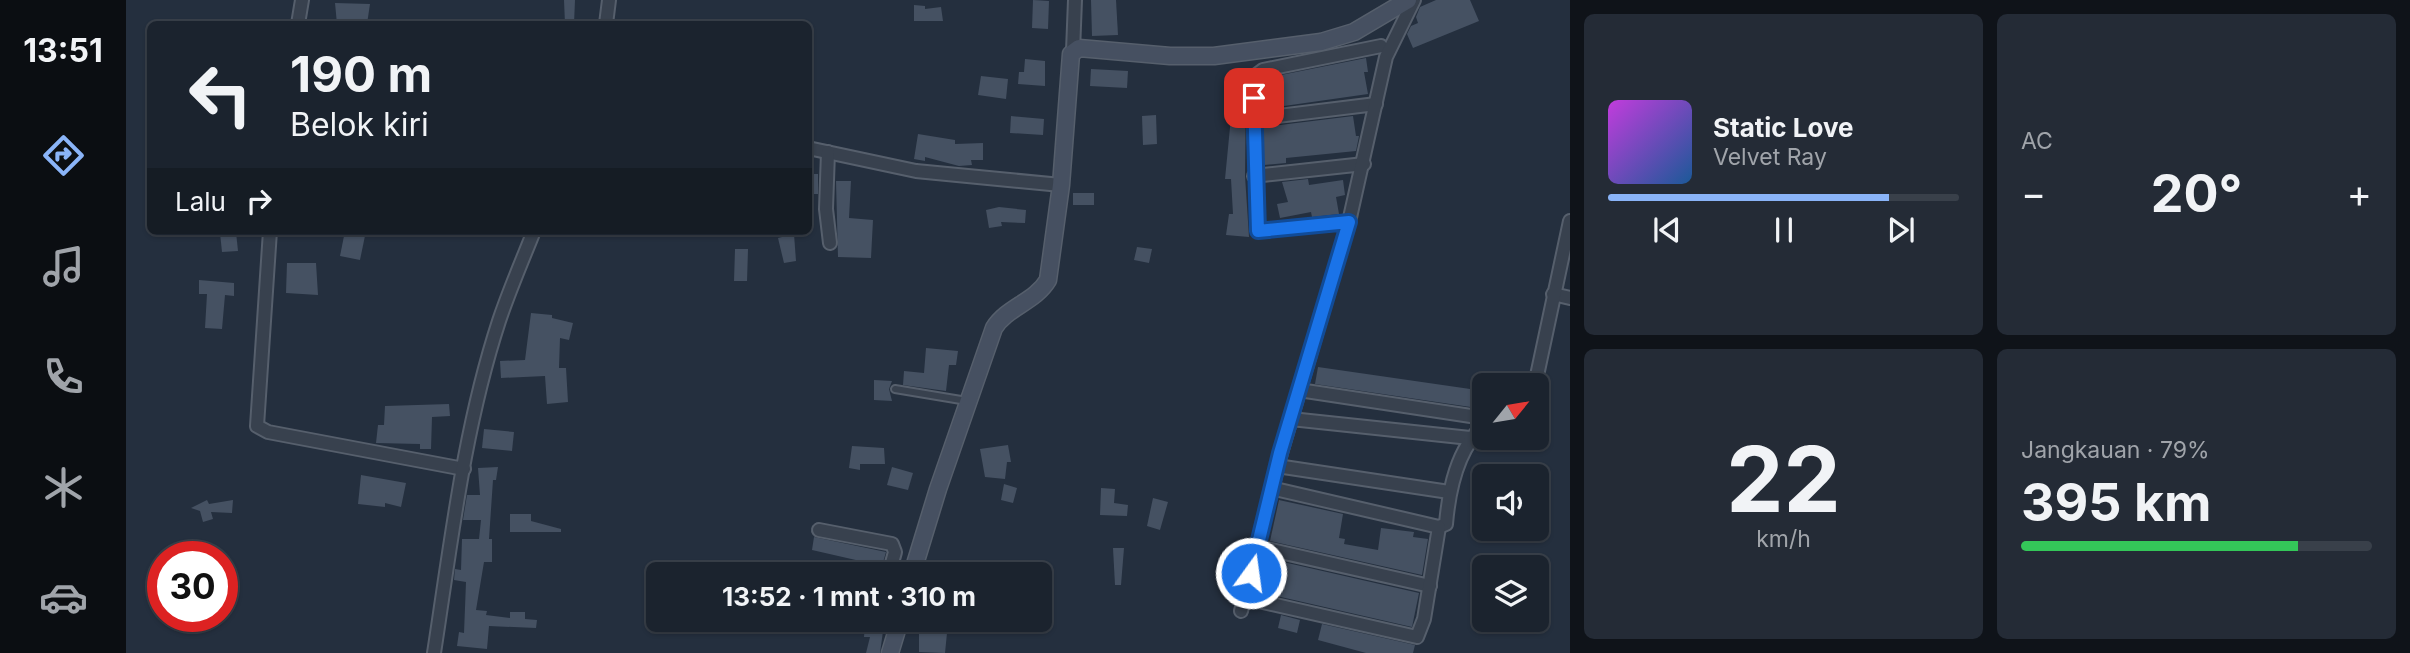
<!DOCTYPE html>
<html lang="id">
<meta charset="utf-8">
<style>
body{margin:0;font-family:Inter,sans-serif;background:#242b36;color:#f1f3f6;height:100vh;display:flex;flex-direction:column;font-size:26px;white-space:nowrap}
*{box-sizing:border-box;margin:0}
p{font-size:23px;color:#a0a4aa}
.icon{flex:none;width:38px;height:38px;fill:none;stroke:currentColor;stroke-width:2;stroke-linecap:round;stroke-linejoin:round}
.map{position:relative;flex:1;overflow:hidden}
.sheet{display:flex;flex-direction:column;gap:14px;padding:14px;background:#0f1319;width:840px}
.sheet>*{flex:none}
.top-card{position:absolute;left:21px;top:21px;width:665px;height:214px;border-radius:10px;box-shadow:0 2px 5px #0004,0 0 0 2px #39404a;background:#1b232e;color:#f1f3f6;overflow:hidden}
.needle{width:46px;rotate:60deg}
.controls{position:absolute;left:1346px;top:373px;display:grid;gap:14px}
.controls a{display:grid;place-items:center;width:77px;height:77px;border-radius:10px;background:#1b232e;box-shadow:0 2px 5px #0004,0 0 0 2px #39404a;font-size:35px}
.speed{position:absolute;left:21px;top:541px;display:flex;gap:14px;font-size:35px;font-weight:700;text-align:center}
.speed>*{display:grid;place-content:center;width:91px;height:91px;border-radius:50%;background:#1b232e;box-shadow:0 2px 5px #0004,0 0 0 2px #39404a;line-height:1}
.speed .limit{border:10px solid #d22;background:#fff;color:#111}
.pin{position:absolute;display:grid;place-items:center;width:60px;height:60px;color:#fff;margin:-30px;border-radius:14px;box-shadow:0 4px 10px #0006}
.me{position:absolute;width:77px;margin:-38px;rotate:14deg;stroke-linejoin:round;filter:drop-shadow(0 0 5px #0008)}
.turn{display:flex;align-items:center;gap:24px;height:147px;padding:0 28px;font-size:32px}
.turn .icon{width:91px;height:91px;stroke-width:2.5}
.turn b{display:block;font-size:49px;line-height:60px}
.then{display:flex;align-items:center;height:66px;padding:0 28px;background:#0003;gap:14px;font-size:26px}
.big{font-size:52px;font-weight:700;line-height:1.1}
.sheet .tile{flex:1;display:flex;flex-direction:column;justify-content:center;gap:10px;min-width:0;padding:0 24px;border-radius:10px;background:#242b36}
.sheet .dial{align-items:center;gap:0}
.dial b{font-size:91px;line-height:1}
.song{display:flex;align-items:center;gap:21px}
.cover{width:84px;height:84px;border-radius:10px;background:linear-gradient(135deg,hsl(290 70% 55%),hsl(210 70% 35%))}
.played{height:7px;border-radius:4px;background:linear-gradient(90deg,#8ab4f8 80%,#39404a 80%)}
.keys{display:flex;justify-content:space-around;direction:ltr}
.heat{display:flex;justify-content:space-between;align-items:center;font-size:38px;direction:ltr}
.charge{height:10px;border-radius:5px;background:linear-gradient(90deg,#34c759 79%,#39404a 0)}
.sheet .tiles{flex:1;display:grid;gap:14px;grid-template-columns:repeat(2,1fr)}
.trip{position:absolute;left:520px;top:562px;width:406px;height:70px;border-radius:10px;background:#1b232e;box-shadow:0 2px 5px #0004,0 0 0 2px #39404a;font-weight:700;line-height:70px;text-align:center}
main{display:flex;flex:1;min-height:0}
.tabs{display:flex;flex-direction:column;width:126px;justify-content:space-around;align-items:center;background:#0b0e12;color:#a0a4aa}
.tabs .icon{width:49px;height:49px}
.tabs .active{color:#8ab4f8}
.tabs b{font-size:32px;color:#f1f3f6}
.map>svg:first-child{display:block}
.building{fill:#455162}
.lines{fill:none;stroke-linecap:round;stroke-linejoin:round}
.lane-casing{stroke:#565f6c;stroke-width:10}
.street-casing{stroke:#565f6c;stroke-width:16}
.secondary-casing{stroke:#565f6c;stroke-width:19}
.lane{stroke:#38414e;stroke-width:6}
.street{stroke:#38414e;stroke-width:12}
.secondary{stroke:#465061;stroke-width:16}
.route-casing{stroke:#114b97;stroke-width:18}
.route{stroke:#1a73e8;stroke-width:12}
</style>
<main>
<nav class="tabs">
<b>13:51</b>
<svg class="icon active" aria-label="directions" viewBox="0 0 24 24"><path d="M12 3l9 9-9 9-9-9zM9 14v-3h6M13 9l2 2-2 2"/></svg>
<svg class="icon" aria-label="music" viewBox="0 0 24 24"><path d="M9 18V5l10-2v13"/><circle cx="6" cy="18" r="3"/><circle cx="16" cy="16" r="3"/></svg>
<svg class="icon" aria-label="phone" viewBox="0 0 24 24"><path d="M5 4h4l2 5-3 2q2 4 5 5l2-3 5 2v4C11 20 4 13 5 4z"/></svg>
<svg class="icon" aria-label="climate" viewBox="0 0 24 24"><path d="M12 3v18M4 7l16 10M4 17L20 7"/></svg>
<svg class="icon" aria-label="car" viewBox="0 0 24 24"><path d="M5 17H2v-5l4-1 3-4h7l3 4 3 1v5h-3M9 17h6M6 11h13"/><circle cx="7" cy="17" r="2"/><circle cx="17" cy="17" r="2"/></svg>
</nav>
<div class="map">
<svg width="1444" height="653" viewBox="0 0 1444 653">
<rect width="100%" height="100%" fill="#242f3e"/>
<g class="building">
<polygon points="438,0 449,0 448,24 439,24"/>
<polygon points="907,0 923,1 922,29 906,28"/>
<polygon points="965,0 990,0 992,35 966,36"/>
<polygon points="1310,0 1344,0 1353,21 1287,48 1281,34 1285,26 1292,23 1290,17 1294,7"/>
<polygon points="209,3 244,4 241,24 211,24"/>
<polygon points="788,5 799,6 799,9 815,7 817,21 788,21"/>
<polygon points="1240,58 1242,72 1238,72 1242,94 1137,109 1137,91 1158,91 1155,75"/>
<polygon points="899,59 919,61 919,86 892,84 893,72 898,72"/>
<polygon points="965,69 1002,71 1001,88 964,86"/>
<polygon points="855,76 882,79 880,99 852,95"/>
<polygon points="1120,84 1119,176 1123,237 1100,235 1103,214 1107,214 1105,179 1099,179 1105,117 1104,85"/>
<polygon points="1030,115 1031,144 1017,145 1016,116"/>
<polygon points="885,116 918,119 917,135 884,133"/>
<polygon points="1227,116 1230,136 1233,136 1230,151 1160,158 1160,163 1138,165 1137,127"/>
<polygon points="792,134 829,140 829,144 857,143 857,160 845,160 846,165 833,166 799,157 799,161 788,159"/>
<rect x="684" y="174" width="8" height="20"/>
<polygon points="1182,179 1183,185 1217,180 1219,195 1210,197 1213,214 1186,217 1185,212 1154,218 1151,204 1162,202 1156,182"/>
<polygon points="710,181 725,181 723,218 747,220 745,258 712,257"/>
<rect x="947" y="193" width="21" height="12"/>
<polygon points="873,207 900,210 899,223 875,222 876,226 863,228 860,210"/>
<polygon points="219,231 240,231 234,260 214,256"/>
<polygon points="110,232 112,251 96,252 94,233"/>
<polygon points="668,234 670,261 658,263 652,238"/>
<polygon points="1011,247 1026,249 1023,263 1008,260"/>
<polygon points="609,249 622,249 621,281 608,281"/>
<polygon points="161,263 190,263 192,295 160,293"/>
<polygon points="73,280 108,283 108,296 99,295 96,329 79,328 81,294 73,294"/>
<polygon points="405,313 426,315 426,318 447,323 443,340 434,338 433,368 440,368 442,402 421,404 419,376 375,378 374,361 399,360"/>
<polygon points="800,348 832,351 830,365 823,365 820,391 777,385 778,371 798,373"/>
<polygon points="1192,367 1358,391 1358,409 1189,384"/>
<polygon points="748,380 766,381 763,389 766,401 748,400"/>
<polygon points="323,404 324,416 306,417 305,449 294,449 294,444 250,443 252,425 258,425 259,406"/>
<polygon points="358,429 388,432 386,451 356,448"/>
<polygon points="882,445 885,462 881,462 879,479 859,477 854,449"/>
<polygon points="726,446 758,448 759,464 734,464 734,470 723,468"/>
<polygon points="372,467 370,480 367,480 363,539 366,539 366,562 358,562 350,610 361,611 360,615 384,618 384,612 399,612 399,619 411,620 410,628 363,626 361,649 331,646 333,632 338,633 340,582 328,580 329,569 335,570 336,539 353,539 355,520 337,520 341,495 354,495 352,468"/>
<polygon points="766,467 787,473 782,490 761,485"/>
<polygon points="235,475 280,483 275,507 259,503 259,507 232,504"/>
<polygon points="878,484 891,488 887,503 875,500"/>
<polygon points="975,488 989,489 988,503 1002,505 1001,516 974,515"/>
<polygon points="1027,498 1042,502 1034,530 1021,526"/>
<polygon points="81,500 83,504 107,500 106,513 85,512 87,519 77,522 74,511 65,508"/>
<polygon points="1153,500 1217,514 1213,538 1219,539 1218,544 1252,550 1255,528 1288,532 1287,537 1302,539 1296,575 1144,541"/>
<polygon points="384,514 405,514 405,521 435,529 435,532 384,532"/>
<polygon points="688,537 760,552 756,566 686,550"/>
<polygon points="987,548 998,548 995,585 989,585"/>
<polygon points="1140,558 1293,593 1286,627 1129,591"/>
<polygon points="1155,615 1174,620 1171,633 1152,628"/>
<polygon points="805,620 837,620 838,632 821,633 819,653 793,652 793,627 805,628"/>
<polygon points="739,623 758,624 754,653 740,653 744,637 738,637"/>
<polygon points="1196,624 1289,645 1287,653 1240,653 1192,640"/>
</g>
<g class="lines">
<g class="lane-casing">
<polyline id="lane" points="769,389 841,401"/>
</g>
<g class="street-casing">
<g id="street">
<polyline points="172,24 176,0"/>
<polyline points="480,24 483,0"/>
<polyline points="947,51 949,0"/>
<polyline points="1250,104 1128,119 1129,76 1137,70 1255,46"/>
<polyline points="1128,119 1132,231 1223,222"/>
<polyline points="682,148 790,171 935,185"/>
<polyline points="702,152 700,209 704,243"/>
<polyline points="1128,176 1238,164"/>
<polyline points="144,231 131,426 142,432 338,469"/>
<polyline points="1427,294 1444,298"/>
<polyline points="1409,385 1444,221"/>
<polyline points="1173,390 1358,418"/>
<polyline points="1165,419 1344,438"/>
<polyline points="1151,466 1323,492"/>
<path d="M1313,527L1320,524C1323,489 1331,449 1358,425"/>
<polyline points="693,530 766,544 769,552 764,570 766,574"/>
<polyline points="1132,547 1304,586"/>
<polyline points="1119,598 1291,637 1298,619 1313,527 1145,488"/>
<polyline points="1115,611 1155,453 1223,222 1260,57 1288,0"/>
<path d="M308,653C325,543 338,428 373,321C383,291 396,261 408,231"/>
</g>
</g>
<g class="secondary-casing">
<g id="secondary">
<path d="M786,574L812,489L868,328C881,307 909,302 922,280L935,185L945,54L953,48L1044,56H1088L1195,42L1228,32L1282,0"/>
<polyline points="764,653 774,620"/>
</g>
</g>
<use href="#lane" class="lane"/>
<use href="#street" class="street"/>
<use href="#secondary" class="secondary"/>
</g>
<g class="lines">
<g class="route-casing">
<polyline id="route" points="1125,573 1154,453 1223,222 1132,231 1128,98"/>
</g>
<use href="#route" class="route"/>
</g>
</svg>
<div class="controls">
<a><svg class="needle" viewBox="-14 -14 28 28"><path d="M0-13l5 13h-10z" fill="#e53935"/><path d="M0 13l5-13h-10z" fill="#a0a4aa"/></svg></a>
<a><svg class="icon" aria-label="sound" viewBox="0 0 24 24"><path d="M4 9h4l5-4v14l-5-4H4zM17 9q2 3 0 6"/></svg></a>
<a><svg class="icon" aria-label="layers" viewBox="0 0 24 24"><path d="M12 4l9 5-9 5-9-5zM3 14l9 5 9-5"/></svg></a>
</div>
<div class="speed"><div class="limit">30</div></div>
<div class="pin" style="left:1128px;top:98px;background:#d93025"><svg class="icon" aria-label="arrive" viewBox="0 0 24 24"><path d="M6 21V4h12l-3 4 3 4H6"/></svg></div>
<svg class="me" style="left:1125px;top:573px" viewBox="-20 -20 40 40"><circle r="17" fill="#1a73e8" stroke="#fff" stroke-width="3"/><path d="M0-11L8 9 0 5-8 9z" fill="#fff"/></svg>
<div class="trip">13:52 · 1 mnt · 310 m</div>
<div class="top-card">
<div class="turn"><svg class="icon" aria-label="left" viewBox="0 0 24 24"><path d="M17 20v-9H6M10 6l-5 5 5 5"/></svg><div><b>190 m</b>Belok kiri</div></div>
<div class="then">Lalu<svg class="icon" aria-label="right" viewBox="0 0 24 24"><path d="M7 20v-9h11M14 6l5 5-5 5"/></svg></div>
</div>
</div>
<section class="sheet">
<div class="tiles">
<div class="tile">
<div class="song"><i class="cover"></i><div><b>Static Love</b><p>Velvet Ray</p></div></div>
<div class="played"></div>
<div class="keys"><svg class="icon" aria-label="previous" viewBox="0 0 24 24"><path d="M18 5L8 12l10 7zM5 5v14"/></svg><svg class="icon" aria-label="pause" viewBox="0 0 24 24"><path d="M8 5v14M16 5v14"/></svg><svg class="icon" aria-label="next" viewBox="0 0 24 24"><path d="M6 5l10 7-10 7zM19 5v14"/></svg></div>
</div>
<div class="tile"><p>AC</p>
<div class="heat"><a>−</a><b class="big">20°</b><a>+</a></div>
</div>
<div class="tile dial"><b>22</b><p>km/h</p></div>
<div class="tile"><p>Jangkauan · 79%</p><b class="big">395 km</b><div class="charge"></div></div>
</div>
</section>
</main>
